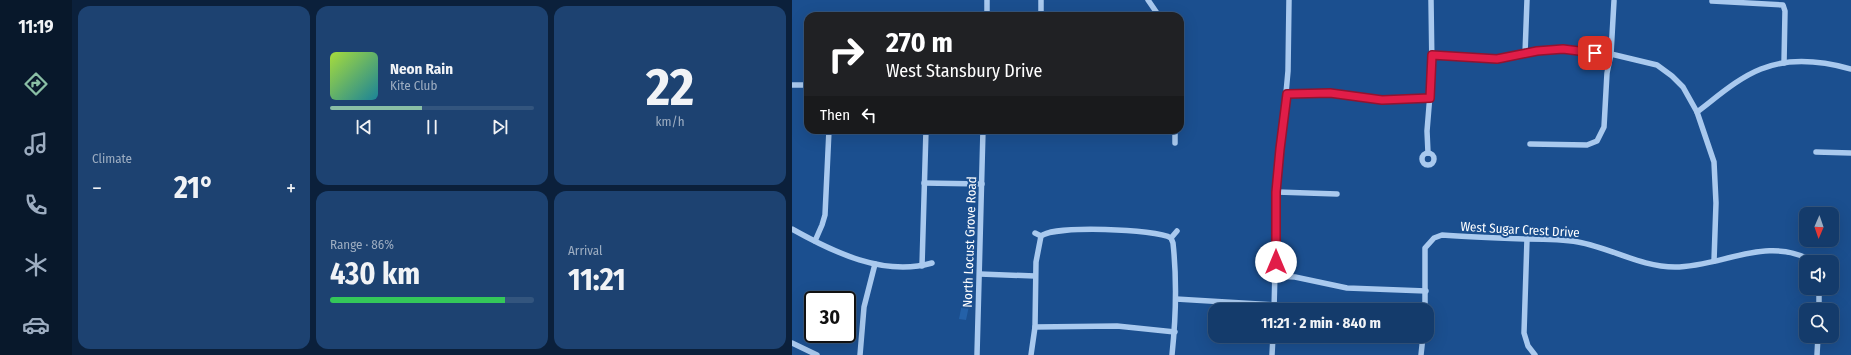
<!DOCTYPE html>
<meta charset="utf-8">
<style>
body{margin:0;font-family:"Fira Sans Condensed",sans-serif;background:#1d4271;color:#f1f3f6;height:100vh;display:flex;flex-direction:column;font-size:15px;white-space:nowrap}
*{box-sizing:border-box;margin:0}
p{font-size:13px;color:#9dadc1}
.icon{flex:none;width:22px;height:22px;fill:none;stroke:currentColor;stroke-width:2;stroke-linecap:round;stroke-linejoin:round}
.map{position:relative;flex:1;overflow:hidden}
.side{display:flex;flex-direction:column;gap:6px;padding:6px;background:#0b203b;width:720px}
.side>*{flex:none}
.hud{position:absolute;left:12px;top:12px;width:380px;height:122px;border-radius:12px;box-shadow:0 4px 16px #0002,0 0 0 1px #33557e;background:#202124;color:#fff;overflow:hidden}
.needle{width:26px;rotate:182deg}
.buttons{position:absolute;left:1007px;top:207px;display:grid;gap:8px}
.buttons a{display:grid;place-items:center;width:40px;height:40px;border-radius:8px;background:#143b6b;box-shadow:0 4px 16px #0002,0 0 0 1px #33557e;font-size:20px}
.speed{position:absolute;left:12px;top:291px;display:flex;gap:8px;font-size:20px;font-weight:700;text-align:center}
.speed>*{display:grid;place-content:center;width:52px;height:52px;border-radius:50%;background:#143b6b;box-shadow:0 4px 16px #0002,0 0 0 1px #33557e;line-height:1}
.speed .limit{border:2px solid #111;border-radius:6px;background:#fff;color:#111}
.pin{position:absolute;display:grid;place-items:center;width:34px;height:34px;color:#fff;margin:-17px;border-radius:8px;box-shadow:0 2px 6px #0006}
.me{position:absolute;width:44px;margin:-22px;rotate:0deg;stroke-linejoin:round;filter:drop-shadow(0 0 3px #0008)}
.turn{display:flex;align-items:center;gap:14px;height:84px;padding:0 16px;font-size:18px}
.turn .icon{width:52px;height:52px;stroke-width:2.5}
.turn b{display:block;font-size:28px;line-height:34px}
.then{display:flex;align-items:center;height:38px;padding:0 16px;background:#0003;gap:8px;font-size:15px}
.big{font-size:30px;font-weight:700;line-height:1.1}
.side .card{flex:1;display:flex;flex-direction:column;justify-content:center;gap:6px;min-width:0;padding:0 14px;border-radius:12px;background:#1d4271}
.side .dial{align-items:center;gap:0}
.dial b{font-size:52px;line-height:1}
.song{display:flex;align-items:center;gap:12px}
.cover{width:48px;height:48px;border-radius:6px;background:linear-gradient(135deg,hsl(80 70% 55%),hsl(190 70% 35%))}
.played{height:4px;border-radius:2px;background:linear-gradient(90deg,#8abfa5 45%,#33557e 45%)}
.keys{display:flex;justify-content:space-around;direction:ltr}
.heat{display:flex;justify-content:space-between;align-items:center;font-size:22px;direction:ltr}
.charge{height:6px;border-radius:3px;background:linear-gradient(90deg,#34c759 86%,#33557e 0)}
.side .tiles{flex:1;display:grid;gap:6px;grid-template-columns:repeat(3,1fr)}
.card:first-child{grid-row:span 2}
.trip{position:absolute;left:416px;top:303px;width:226px;height:40px;border-radius:12px;background:#143b6b;box-shadow:0 4px 16px #0002,0 0 0 1px #33557e;font-weight:700;line-height:40px;text-align:center}
main{display:flex;flex:1;min-height:0}
.menu{display:flex;flex-direction:column;width:72px;justify-content:space-around;align-items:center;background:#08182b;color:#9dadc1}
.menu .icon{width:28px;height:28px}
.menu .selected{color:#8abfa5}
.menu b{font-size:18px;color:#f1f3f6}
.map>svg:first-child{display:block}
.green{fill:#2461a8}
.lines{fill:none;stroke-linecap:round;stroke-linejoin:round}
.minor{stroke:#a9c9ee;stroke-width:5.5}
.route-casing{stroke:#92132f;stroke-width:10}
.route{stroke:#e11d48;stroke-width:7}
.labels{text-anchor:middle;stroke-width:4;stroke-linejoin:round;paint-order:stroke}
.street-label{font-size:13px;fill:#fff;stroke:#1b4f8f}
</style>
<main>
<nav class="menu">
<b>11:19</b>
<svg class="icon selected" aria-label="directions" viewBox="0 0 24 24"><path d="M12 3l9 9-9 9-9-9zM9 14v-3h6M13 9l2 2-2 2"/></svg>
<svg class="icon" aria-label="music" viewBox="0 0 24 24"><path d="M9 18V5l10-2v13"/><circle cx="6" cy="18" r="3"/><circle cx="16" cy="16" r="3"/></svg>
<svg class="icon" aria-label="phone" viewBox="0 0 24 24"><path d="M5 4h4l2 5-3 2q2 4 5 5l2-3 5 2v4C11 20 4 13 5 4z"/></svg>
<svg class="icon" aria-label="climate" viewBox="0 0 24 24"><path d="M12 3v18M4 7l16 10M4 17L20 7"/></svg>
<svg class="icon" aria-label="car" viewBox="0 0 24 24"><path d="M5 17H2v-5l4-1 3-4h7l3 4 3 1v5h-3M9 17h6M6 11h13"/><circle cx="7" cy="17" r="2"/><circle cx="17" cy="17" r="2"/></svg>
</nav>
<section class="side">
<div class="tiles">
<div class="card"><p>Climate</p>
<div class="heat"><a>−</a><b class="big">21°</b><a>+</a></div>
</div>
<div class="card">
<div class="song"><i class="cover"></i><div><b>Neon Rain</b><p>Kite Club</p></div></div>
<div class="played"></div>
<div class="keys"><svg class="icon" aria-label="previous" viewBox="0 0 24 24"><path d="M18 5L8 12l10 7zM5 5v14"/></svg><svg class="icon" aria-label="pause" viewBox="0 0 24 24"><path d="M8 5v14M16 5v14"/></svg><svg class="icon" aria-label="next" viewBox="0 0 24 24"><path d="M6 5l10 7-10 7zM19 5v14"/></svg></div>
</div>
<div class="card dial"><b>22</b><p>km/h</p></div>
<div class="card"><p>Range · 86%</p><b class="big">430 km</b><div class="charge"></div></div>
<div class="card"><p>Arrival</p><b class="big">11:21</b></div>
</div>
</section>
<div class="map">
<svg width="1059" height="355" viewBox="0 0 1059 355">
<rect width="100%" height="100%" fill="#1b4f8f"/>
<polygon class="green" points="170,304 177,306 174,320 167,319"/>
<g class="lines">
<g class="minor">
<polyline points="356,0 367,16"/>
<polyline points="920,1 991,5 993,11 992,63"/>
<polyline points="195,16 195,0"/>
<polyline points="249,16 249,0"/>
<polyline points="733,54 735,0"/>
<polyline points="640,55 705,59 745,51 771,49 819,54 865,65 880,76 891,87 905,112 922,162 924,203 922,261"/>
<polyline points="0,85 16,85"/>
<polyline points="495,94 538,93 590,100 638,98"/>
<path d="M905,112C925,97 946,78 969,69C998,57 1030,61 1059,69"/>
<polyline points="383,143 383,130"/>
<polyline points="738,144 795,145 805,141 812,127 815,73 819,54 822,1"/>
<polyline points="1024,152 1059,153"/>
<circle cx="636" cy="159" r="6"/>
<polyline points="636,153 635,131 640,70 639,0"/>
<polyline points="132,183 190,184"/>
<polyline points="485,192 545,194"/>
<path d="M0,229C41,252 92,277 140,263"/>
<path d="M243,233L249,236C262,225 364,229 379,238L385,231"/>
<path d="M379,238L381,243C385,280 384,317 380,355"/>
<polyline points="735,239 732,333 736,346 743,355"/>
<polyline points="23,241 30,225 33,215 37,130"/>
<polyline points="130,266 134,130"/>
<polyline points="188,274 243,276"/>
<polyline points="484,276 503,277 555,288 634,291"/>
<polyline points="384,299 483,305"/>
<polyline points="482,310 485,192 496,71 497,0"/>
<path d="M633,310V248L642,238L650,235C678,237 707,238 735,239C752,239 770,239 786,242C819,248 849,267 883,267C930,267 976,234 1022,262"/>
<polyline points="1027,310 1027,288"/>
<polyline points="243,327 325,326 383,332"/>
<polyline points="0,343 25,355"/>
<polyline points="68,355 72,307 83,264"/>
<polyline points="185,355 191,130"/>
<polyline points="239,355 243,327 244,262 249,236"/>
<polyline points="480,355 481,336"/>
<polyline points="629,355 631,336"/>
<polyline points="1025,355 1026,336"/>
</g>
</g>
<g class="lines">
<g class="route-casing">
<polyline id="route" points="484,262 484,192 488,149 495,94 538,93 590,100 638,98 640,55 705,59 745,51 771,49 803,53"/>
</g>
<use href="#route" class="route"/>
</g>
<g class="labels">
<g class="street-label">
<text transform="translate(728 229) rotate(3)" y="5">West Sugar Crest Drive</text>
<text transform="translate(177 242) rotate(-88)" y="5">North Locust Grove Road</text>
</g>
</g>
</svg>
<div class="buttons">
<a><svg class="needle" viewBox="-14 -14 28 28"><path d="M0-13l5 13h-10z" fill="#e53935"/><path d="M0 13l5-13h-10z" fill="#9dadc1"/></svg></a>
<a><svg class="icon" aria-label="sound" viewBox="0 0 24 24"><path d="M4 9h4l5-4v14l-5-4H4zM17 9q2 3 0 6"/></svg></a>
<a><svg class="icon" aria-label="search" viewBox="0 0 24 24"><circle cx="10" cy="10" r="6"/><path d="M15 15l6 6"/></svg></a>
</div>
<div class="speed"><div class="limit">30</div></div>
<div class="pin" style="left:803px;top:53px;background:#d93025"><svg class="icon" aria-label="arrive" viewBox="0 0 24 24"><path d="M6 21V4h12l-3 4 3 4H6"/></svg></div>
<svg class="me" style="left:484px;top:262px" viewBox="-20 -20 40 40"><circle r="19" fill="#fff"/><path d="M0-13L10 11 0 6-10 11z" fill="#e11d48"/></svg>
<div class="trip">11:21 · 2 min · 840 m</div>
<div class="hud">
<div class="turn"><svg class="icon" aria-label="right" viewBox="0 0 24 24"><path d="M7 20v-9h11M14 6l5 5-5 5"/></svg><div><b>270 m</b>West Stansbury Drive</div></div>
<div class="then">Then<svg class="icon" aria-label="left" viewBox="0 0 24 24"><path d="M17 20v-9H6M10 6l-5 5 5 5"/></svg></div>
</div>
</div>
</main>
